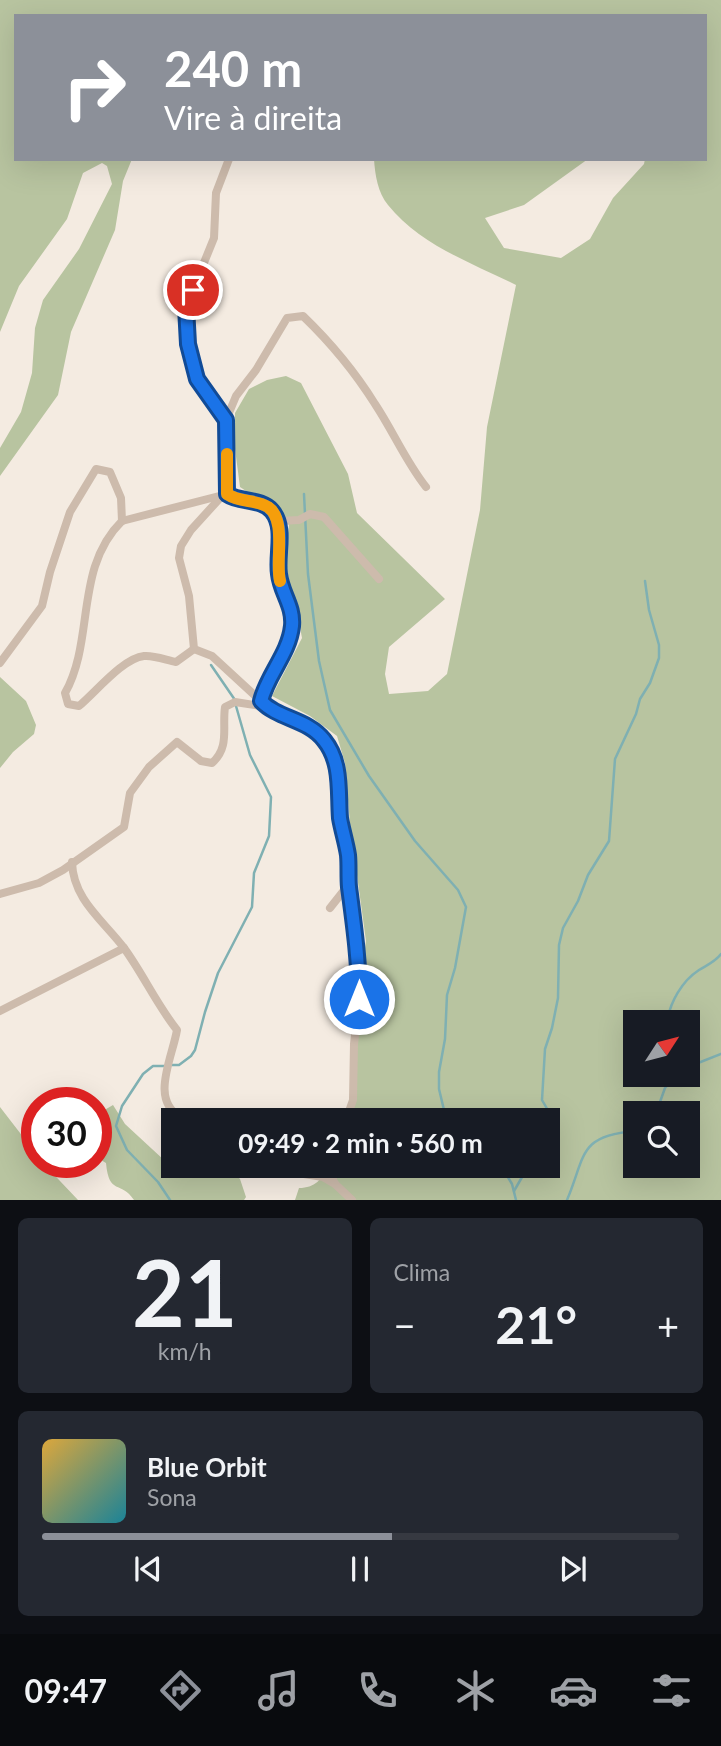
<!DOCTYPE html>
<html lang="pt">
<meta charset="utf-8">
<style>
body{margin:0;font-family:Lato,sans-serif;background:#242831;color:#f1f3f6;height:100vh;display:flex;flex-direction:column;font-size:26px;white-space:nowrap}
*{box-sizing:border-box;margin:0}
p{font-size:23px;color:#9ea1a6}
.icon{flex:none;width:38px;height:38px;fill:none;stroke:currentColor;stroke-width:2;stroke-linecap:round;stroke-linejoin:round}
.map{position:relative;height:1200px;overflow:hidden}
.panel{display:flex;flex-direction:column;gap:18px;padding:18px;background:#0d0f14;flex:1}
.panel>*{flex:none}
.top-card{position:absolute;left:14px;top:14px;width:693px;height:147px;border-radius:0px;box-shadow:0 7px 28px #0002;background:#8c9099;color:#fff;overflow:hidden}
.needle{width:46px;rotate:54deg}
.tools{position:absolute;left:623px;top:1010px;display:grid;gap:14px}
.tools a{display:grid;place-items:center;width:77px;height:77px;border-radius:0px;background:#171b24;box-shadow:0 7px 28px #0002;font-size:35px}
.speed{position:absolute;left:21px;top:1087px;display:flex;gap:14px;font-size:35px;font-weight:700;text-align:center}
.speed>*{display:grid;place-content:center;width:91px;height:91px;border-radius:50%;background:#171b24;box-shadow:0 7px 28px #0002;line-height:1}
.speed .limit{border:10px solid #d22;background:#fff;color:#111}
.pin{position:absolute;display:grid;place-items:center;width:60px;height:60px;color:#fff;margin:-30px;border:4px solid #fff;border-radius:50%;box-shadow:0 2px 7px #0007}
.me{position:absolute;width:77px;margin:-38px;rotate:0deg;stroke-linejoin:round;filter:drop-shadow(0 0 5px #0008)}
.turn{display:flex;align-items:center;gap:24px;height:147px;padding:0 35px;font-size:32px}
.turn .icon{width:91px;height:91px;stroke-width:2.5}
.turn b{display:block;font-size:49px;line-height:60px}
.big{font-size:52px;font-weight:700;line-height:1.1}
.panel .card{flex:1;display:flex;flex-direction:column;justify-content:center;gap:10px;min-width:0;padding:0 24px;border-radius:10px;background:#242831}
.panel .dial{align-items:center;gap:0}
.dial b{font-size:91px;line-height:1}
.song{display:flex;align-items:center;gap:21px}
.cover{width:84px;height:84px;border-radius:10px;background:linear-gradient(135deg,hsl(40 70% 55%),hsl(190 70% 35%))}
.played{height:7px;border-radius:4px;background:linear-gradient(90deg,#8c9099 55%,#363941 55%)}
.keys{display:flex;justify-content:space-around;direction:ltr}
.heat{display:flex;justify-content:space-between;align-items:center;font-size:38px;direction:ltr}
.panel .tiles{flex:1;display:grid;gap:18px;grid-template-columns:1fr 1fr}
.card:last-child{grid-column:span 2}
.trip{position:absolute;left:161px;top:1108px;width:399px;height:70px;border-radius:0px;background:#171b24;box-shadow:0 7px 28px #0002;font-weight:700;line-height:70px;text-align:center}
.dock{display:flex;height:112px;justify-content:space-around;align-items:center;background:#090b0e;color:#9ea1a6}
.dock .icon{width:49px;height:49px}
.dock .current{color:#8c9099}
.dock b{font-size:32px;color:#f1f3f6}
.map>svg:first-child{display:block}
.green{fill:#b8c4a0;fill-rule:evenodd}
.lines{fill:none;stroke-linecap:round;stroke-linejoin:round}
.stream{stroke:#7fb0b2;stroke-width:2.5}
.street{stroke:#cdbbac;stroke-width:8}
.route-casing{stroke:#114b97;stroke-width:18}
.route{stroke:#1a73e8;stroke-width:12}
.slow{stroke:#f59e0b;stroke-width:12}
</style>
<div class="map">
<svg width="721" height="1200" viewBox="0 0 721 1200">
<rect width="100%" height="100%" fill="#f4ebe1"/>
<g class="green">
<path d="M0,0H721V1200H295L299,1188C315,1188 322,1179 329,1166H548V1120H348L358,996L366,941L350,824L345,763L337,736L310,716L272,696L302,638L294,596L288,584L286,548L289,525L264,497L252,495L240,487L235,449V413L249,389L267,380L286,376L301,383L348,474L357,513L445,599L389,647L385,674L389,694L428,691L447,674L480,510L487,427L516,285C472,263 420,245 388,205C378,193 375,175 374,159H588L524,205L485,218L504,248L561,258L590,239L613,198L644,164L645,159H705V16H16V159H132L123,181L115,230L71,332L58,395L0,476V448L21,412L32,373L35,328L43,300L79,249L112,184L107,166L102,163L83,173L67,219L19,286L0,332ZM635,1022H688V1074H635ZM635,1113H688V1166H635Z"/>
<polygon points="0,677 26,701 36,725 34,734 13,752 0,768"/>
<path d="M113,1105L125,1124L165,1161L173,1160V1166L229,1167L240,1179L246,1197L244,1200H134C121,1180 109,1196 106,1163L96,1157V1115Z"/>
<polygon points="0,1107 37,1155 37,1162 42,1162 78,1200 0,1200"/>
</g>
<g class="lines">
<g class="stream">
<polyline points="304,494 308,574 319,661 330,710 369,776 415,841 458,890 466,907 455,968 447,995 445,1039 439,1072 439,1089 444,1110 453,1120"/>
<polyline points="211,665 235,700"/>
<path d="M667,1022C670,1002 682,981 699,970C707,965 715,962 721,954"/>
<polyline points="172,1065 179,1065 191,1056 195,1050 205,1012 218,973 252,907 254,873 269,836 271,797 250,755 236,706"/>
<polyline points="165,1066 153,1066 143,1074 122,1106 116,1126 127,1150 158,1182 170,1200"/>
<polyline points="688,1067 721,1054"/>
<polyline points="656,1113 665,1088 677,1074"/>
<polyline points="548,1135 556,1131 557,1126 542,1100 545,1049 552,1028 558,998 559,945 563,928 578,901 588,875 609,841 615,759 636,714 640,699 650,683 659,658 659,645 649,610 645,581"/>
<polyline points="501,1166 512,1184 516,1200"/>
<polyline points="514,1191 525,1172 520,1166"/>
<path d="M567,1200C586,1155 578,1136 635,1131"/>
</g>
<g class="street">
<path d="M229,159L216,193L214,238L186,307L188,344L197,379L226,420L227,494C240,503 261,498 272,511C286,528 275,554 279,574C281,593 294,606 292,626C289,654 267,675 261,701C274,715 297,718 313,729C342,752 337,787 341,819C343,841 349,861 349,884"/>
<path d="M226,420L236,396L256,370L287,318L303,316C330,342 355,372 375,404C393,431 406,462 426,487"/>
<polyline points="221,497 191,530 181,546 179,558 189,596 194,649 212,656 262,702"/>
<polyline points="278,521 299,520 310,514 324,517 379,579"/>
<path d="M194,649L176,662C166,660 154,655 144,656C123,658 95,693 79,706L68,704L65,693C95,640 74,568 122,521L227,494"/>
<polyline points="0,663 42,606 50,572 70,512 96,469 110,472 121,498 122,521"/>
<path d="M72,862C73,900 104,921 124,948C143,974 157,1005 177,1030C172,1059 149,1101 182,1118L215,1114L226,1120"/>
<path d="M0,894L39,883L63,870L124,827L130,793L149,767L177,742L201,761L212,763C230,747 222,728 225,707L235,702L267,707"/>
<polyline points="330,908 349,884 357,938 359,999 354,1044 353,1100 346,1120"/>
<polyline points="0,1011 124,948"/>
<polyline points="264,1166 266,1168 323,1177 335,1184"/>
<polyline points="327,1166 335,1184 352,1200"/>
</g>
</g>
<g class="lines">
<g class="route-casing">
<path id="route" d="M193,290L186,307L188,344L197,379L226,420L227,494C240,503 261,498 272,511C286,528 276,554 279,574C281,593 294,606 292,626C289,654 267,675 261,701C278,719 308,719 324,740C342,762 338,791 340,818C342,830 346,842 348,855C349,865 348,876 349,887C354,925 359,960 359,999"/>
</g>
<use href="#route" class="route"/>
<path class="slow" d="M227,454V494C240,503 255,499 268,507C287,520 275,561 280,581"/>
</g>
</svg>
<div class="tools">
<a><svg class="needle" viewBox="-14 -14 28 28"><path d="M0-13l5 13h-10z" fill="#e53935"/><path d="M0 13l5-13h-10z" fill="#9ea1a6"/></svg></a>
<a><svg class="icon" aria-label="search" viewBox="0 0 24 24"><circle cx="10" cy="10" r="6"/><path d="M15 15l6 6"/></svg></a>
</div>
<div class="speed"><div class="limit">30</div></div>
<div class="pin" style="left:193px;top:290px;background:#d93025"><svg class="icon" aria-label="arrive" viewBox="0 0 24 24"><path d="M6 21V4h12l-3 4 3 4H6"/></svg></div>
<svg class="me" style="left:359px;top:999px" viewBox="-20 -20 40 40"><circle r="17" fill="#1a73e8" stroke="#fff" stroke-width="3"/><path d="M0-11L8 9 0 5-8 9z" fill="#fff"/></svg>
<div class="trip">09:49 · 2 min · 560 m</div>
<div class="top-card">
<div class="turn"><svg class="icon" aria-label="right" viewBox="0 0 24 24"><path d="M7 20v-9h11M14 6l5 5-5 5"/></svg><div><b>240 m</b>Vire à direita</div></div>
</div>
</div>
<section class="panel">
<div class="tiles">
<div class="card dial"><b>21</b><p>km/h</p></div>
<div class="card"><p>Clima</p>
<div class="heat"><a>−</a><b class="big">21°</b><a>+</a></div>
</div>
<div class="card">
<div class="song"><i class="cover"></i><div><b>Blue Orbit</b><p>Sona</p></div></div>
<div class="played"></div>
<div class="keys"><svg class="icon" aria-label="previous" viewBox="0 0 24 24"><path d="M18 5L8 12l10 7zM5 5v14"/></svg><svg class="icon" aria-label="pause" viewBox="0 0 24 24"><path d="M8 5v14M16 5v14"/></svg><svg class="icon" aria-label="next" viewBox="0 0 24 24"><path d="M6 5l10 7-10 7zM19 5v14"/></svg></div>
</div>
</div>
</section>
<nav class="dock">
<b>09:47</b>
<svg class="icon current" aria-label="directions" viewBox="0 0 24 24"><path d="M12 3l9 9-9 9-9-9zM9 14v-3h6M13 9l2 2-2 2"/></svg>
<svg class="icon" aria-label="music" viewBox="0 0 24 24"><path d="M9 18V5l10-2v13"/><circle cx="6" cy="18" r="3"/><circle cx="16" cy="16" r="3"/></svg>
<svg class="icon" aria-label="phone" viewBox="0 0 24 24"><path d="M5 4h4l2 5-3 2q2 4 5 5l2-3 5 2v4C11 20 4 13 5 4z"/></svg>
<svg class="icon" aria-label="climate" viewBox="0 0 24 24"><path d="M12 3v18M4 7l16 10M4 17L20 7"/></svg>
<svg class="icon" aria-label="car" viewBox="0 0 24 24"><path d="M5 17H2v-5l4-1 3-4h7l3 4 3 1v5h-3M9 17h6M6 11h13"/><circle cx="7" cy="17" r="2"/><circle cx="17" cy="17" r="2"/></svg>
<svg class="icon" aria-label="filters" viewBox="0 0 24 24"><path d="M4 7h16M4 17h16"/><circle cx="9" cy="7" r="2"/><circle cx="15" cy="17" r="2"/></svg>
</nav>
